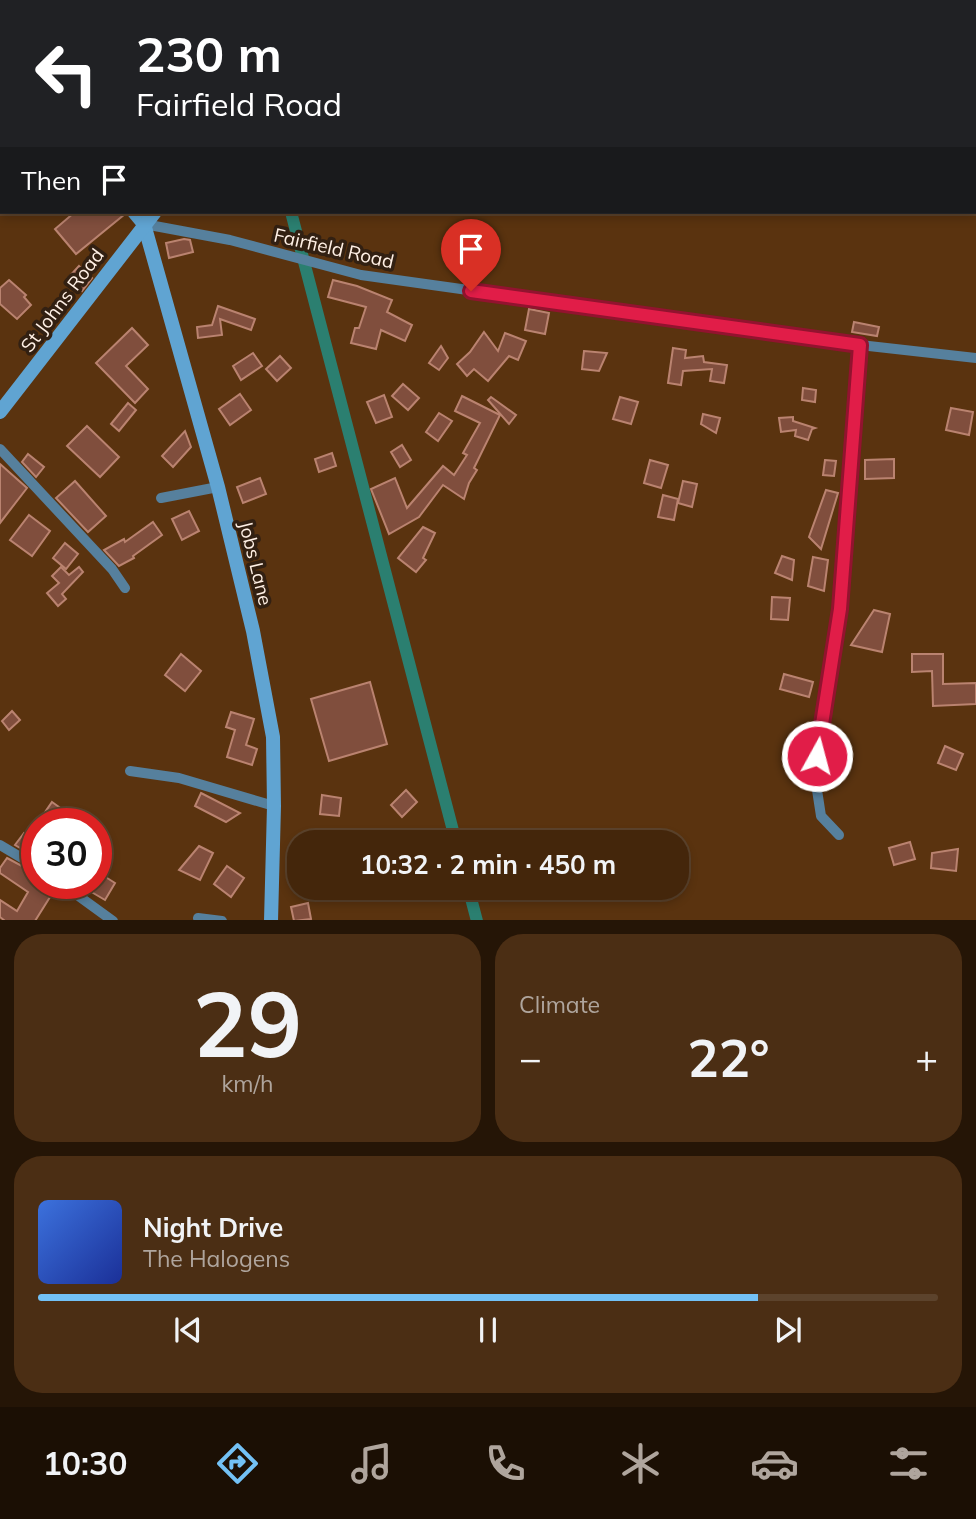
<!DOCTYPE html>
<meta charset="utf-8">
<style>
body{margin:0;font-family:Mulish,sans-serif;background:#4b2e14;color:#f1f3f6;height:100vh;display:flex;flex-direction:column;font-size:26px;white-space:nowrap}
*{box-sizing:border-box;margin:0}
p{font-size:23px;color:#afa59d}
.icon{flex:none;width:38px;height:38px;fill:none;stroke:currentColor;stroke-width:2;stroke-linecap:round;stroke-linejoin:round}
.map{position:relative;height:920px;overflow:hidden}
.side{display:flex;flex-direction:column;gap:14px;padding:14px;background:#251506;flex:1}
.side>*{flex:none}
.banner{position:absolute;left:0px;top:0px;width:976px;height:214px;box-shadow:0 4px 10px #0003,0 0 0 2px #5c432c;background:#202124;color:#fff;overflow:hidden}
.speed{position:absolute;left:21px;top:808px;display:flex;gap:14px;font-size:35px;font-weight:700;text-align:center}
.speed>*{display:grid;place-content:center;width:91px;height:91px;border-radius:50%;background:#44260b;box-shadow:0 4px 10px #0003,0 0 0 2px #5c432c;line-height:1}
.speed .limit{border:10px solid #d22;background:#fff;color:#111}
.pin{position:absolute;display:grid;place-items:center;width:60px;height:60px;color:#fff;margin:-72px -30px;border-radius:50% 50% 50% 0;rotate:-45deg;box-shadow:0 0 7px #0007}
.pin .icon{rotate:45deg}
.me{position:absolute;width:77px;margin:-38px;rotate:7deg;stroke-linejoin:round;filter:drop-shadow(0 0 5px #0008)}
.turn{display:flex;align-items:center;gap:24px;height:147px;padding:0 21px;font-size:32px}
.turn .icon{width:91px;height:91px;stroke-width:2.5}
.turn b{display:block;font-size:49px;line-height:60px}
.then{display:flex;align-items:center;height:66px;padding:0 21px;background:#0003;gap:14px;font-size:26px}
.big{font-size:52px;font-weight:700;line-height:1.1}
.side .tile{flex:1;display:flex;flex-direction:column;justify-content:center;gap:10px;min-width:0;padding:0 24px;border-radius:28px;background:#4b2e14}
.side .dial{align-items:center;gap:0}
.dial b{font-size:91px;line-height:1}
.song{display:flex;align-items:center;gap:21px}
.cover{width:84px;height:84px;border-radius:10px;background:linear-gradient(135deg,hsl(220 70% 55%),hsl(230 70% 35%))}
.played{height:7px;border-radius:4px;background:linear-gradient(90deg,#73c1f5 80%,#5c432c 80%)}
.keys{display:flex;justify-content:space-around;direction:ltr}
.heat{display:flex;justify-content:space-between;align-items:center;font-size:38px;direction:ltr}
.side .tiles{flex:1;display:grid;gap:14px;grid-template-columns:1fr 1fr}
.tile:last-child{grid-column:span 2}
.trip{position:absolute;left:287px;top:830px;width:402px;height:70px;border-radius:28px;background:#44260b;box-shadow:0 4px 10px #0003,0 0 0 2px #5c432c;font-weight:700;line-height:70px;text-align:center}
.tabs{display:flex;height:112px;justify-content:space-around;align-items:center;background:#1b0f04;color:#afa59d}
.tabs .icon{width:49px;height:49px}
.tabs .on{color:#73c1f5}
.tabs b{font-size:32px;color:#f1f3f6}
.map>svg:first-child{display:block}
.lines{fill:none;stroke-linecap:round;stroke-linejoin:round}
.canal{stroke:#2b7f70;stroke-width:12}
.building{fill:#804e3d;stroke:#ba8370;stroke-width:2}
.street{stroke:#56809d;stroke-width:10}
.secondary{stroke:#60a4d2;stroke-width:14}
.route-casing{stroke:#92132f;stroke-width:18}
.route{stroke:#e11d48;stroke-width:12}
.labels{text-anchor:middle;stroke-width:7;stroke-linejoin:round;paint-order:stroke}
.street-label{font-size:19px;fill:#fff0e5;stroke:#322012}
</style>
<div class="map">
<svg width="976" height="921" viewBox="0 0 976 921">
<rect width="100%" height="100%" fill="#5a330f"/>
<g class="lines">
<g class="canal">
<polyline points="237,0 238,2"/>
<polyline points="291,212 456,842"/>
<polyline points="468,887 477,921"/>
</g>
</g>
<g class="building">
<polygon points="75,212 125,212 125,214 76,254 55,229"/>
<polygon points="184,239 190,240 193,252 169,258 166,243"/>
<polygon points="79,266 92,278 82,291 68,278"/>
<polygon points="9,280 26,295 24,297 31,305 17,319 0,304 0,288"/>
<polygon points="333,280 357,286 392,300 387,312 412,325 405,341 381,330 376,349 351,343 355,328 359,328 366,307 328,297"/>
<polygon points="218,306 255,319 251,330 220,319 222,335 198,338 197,327 212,325"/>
<polygon points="529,309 549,313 545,334 525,330"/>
<polygon points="854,322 879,327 877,336 852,332"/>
<polygon points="132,328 148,345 126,366 148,389 135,403 96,363"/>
<polygon points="484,332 498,351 505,333 526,341 518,360 509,356 488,381 474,369 467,376 457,364 470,352"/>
<polygon points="441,346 448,358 439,370 429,363"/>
<polygon points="673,348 686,350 685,358 703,356 704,362 727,365 724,383 710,381 712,369 683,371 681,385 668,383"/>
<polygon points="584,351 607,353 599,371 582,369"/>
<polygon points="253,353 262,366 241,380 233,366"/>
<polygon points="280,356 291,368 277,381 266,369"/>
<polygon points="403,384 419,398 408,410 392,396"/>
<polygon points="803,388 816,390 815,402 802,400"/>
<polygon points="240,394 251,410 230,425 219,409"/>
<polygon points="384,395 392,417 376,423 367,402"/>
<polygon points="462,396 500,415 474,468 477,470 469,483 464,499 443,485 419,517 389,534 371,489 395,478 407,508 443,466 454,475 467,455 463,453 480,423 455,411"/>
<polygon points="491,397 516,415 509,424 488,400"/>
<polygon points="620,397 638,402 631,424 613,419"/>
<polygon points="128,403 136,410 119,431 111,424"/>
<polygon points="951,408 973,412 969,435 946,430"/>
<polygon points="439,413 452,421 438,441 426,432"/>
<polygon points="703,414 720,418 716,433 701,424"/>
<polygon points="793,417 793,421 815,428 812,429 808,440 795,436 796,430 781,432 779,418"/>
<polygon points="87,426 119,457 100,477 67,446"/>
<polygon points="185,431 191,447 173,467 162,456"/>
<polygon points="402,445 411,460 400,467 391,452"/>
<polygon points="332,453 336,466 319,472 315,459"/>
<polygon points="28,454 44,467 36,477 22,462"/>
<polygon points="894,459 894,478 865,479 865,460"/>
<polygon points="650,460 668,465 661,488 644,483"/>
<polygon points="825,460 836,461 834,476 823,475"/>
<polygon points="0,464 27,488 0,523"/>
<polygon points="260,478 266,494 243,503 237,487"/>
<polygon points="75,481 106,516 88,532 56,498"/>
<polygon points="683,481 697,484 692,507 678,503"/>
<polygon points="826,490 838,493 821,549 809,537"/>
<polygon points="663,495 678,499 674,520 658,517"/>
<polygon points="189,511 199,531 182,540 172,519"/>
<polygon points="29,515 50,531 32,556 10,540"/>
<polygon points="153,522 162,535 133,556 134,558 119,566 104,550 124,539 125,542"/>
<polygon points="423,527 435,533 423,558 426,560 416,572 398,558"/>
<polygon points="65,543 78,554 66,569 53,558"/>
<polygon points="782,556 794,560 792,580 775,573"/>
<polygon points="813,557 828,560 824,591 808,586"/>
<polygon points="61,567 69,575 79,567 83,572 62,594 66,599 58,606 47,593 59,583 52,576"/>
<polygon points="772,597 790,598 788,620 771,619"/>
<polygon points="874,610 890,614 882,652 851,645"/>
<polygon points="181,654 201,671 185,691 165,675"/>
<polygon points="912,654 943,654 943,684 976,683 976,704 933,706 932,671 912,672"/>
<polygon points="784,674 813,682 809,697 780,689"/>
<polygon points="370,682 387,744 329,761 311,699"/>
<polygon points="12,711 20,720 9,730 2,721"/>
<polygon points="231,712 254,719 246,745 257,749 252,765 227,757 235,730 226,727"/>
<polygon points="945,746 963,754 956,770 938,763"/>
<polygon points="406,790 417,802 402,817 391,805"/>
<polygon points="201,793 240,813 226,822 195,806"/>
<polygon points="322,795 341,798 339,816 320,814"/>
<polygon points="52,802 66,812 58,824 44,824 39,821"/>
<polygon points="24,833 37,842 37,858 15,845"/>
<polygon points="910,842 915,859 894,865 889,848"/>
<polygon points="199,846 213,853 200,880 179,870"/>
<polygon points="958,849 956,871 931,868 932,853"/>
<polygon points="7,858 37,874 37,884 46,884 55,889 35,921 5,921 0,917 0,900 17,911 28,892 0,873 0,868"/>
<polygon points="227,866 244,878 231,897 214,884"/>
<polygon points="96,871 115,883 105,900 78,884 96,884"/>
<polygon points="308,903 311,919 294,921 291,907"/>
</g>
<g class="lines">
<g class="street">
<polyline points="144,224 230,240 361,275 860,345 976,358"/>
<polyline points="0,449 112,569 125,588"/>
<polyline points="161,498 218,487"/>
<polyline points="130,771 179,778 274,806"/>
<polyline points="839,835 821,816 815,777 819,734 840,609 860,345"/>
<polyline points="0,845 37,867"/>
<polyline points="62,884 113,921"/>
<polyline points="198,918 222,921"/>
</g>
<g class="secondary">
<polyline points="325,2 327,0"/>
<polyline points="0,49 2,51"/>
<polyline points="134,212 144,224 218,487 253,631 273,737 274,806 271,921"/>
<polyline points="0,412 155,212"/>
</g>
</g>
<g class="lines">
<g class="route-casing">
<polyline id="route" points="471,291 860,345 840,609 817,756"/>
</g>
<use href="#route" class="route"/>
</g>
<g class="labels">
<g class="street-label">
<text transform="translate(334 248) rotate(13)" y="7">Fairfield Road</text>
<text transform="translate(62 300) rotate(-53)" y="7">St Johns Road</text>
<text transform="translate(256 563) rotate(76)" y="7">Jobs Lane</text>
</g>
</g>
</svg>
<div class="speed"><div class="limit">30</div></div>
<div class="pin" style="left:471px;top:291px;background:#d93025"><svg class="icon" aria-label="arrive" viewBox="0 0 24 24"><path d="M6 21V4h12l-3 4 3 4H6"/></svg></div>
<svg class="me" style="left:817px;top:756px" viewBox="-20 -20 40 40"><circle r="17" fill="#e11d48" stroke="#fff" stroke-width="3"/><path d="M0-11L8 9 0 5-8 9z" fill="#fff"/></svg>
<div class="trip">10:32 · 2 min · 450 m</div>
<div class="banner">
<div class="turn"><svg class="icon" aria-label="left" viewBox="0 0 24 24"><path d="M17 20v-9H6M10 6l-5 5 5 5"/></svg><div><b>230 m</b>Fairfield Road</div></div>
<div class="then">Then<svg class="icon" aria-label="arrive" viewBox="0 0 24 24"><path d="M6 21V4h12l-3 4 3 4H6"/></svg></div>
</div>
</div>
<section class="side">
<div class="tiles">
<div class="tile dial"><b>29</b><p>km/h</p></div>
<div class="tile"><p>Climate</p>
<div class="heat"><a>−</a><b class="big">22°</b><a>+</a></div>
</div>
<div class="tile">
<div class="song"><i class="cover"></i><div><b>Night Drive</b><p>The Halogens</p></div></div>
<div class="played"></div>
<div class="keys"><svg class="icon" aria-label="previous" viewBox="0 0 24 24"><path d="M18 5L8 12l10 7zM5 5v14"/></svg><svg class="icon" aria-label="pause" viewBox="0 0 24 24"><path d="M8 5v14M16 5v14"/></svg><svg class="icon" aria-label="next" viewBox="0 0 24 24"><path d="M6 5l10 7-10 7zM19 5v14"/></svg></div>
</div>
</div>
</section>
<nav class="tabs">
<b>10:30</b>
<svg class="icon on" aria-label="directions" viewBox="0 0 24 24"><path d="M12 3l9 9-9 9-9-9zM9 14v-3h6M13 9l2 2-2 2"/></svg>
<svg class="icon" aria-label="music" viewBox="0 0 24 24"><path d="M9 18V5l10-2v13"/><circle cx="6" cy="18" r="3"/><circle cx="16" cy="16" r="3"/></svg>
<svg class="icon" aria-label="phone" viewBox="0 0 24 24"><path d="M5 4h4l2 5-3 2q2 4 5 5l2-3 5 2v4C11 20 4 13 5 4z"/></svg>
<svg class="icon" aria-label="climate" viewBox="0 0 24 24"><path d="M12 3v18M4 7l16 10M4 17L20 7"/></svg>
<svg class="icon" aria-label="car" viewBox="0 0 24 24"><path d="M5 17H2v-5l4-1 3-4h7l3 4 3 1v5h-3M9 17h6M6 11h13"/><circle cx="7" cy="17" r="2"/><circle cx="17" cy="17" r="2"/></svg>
<svg class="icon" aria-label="filters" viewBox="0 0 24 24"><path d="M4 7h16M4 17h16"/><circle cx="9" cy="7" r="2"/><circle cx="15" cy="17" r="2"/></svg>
</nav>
